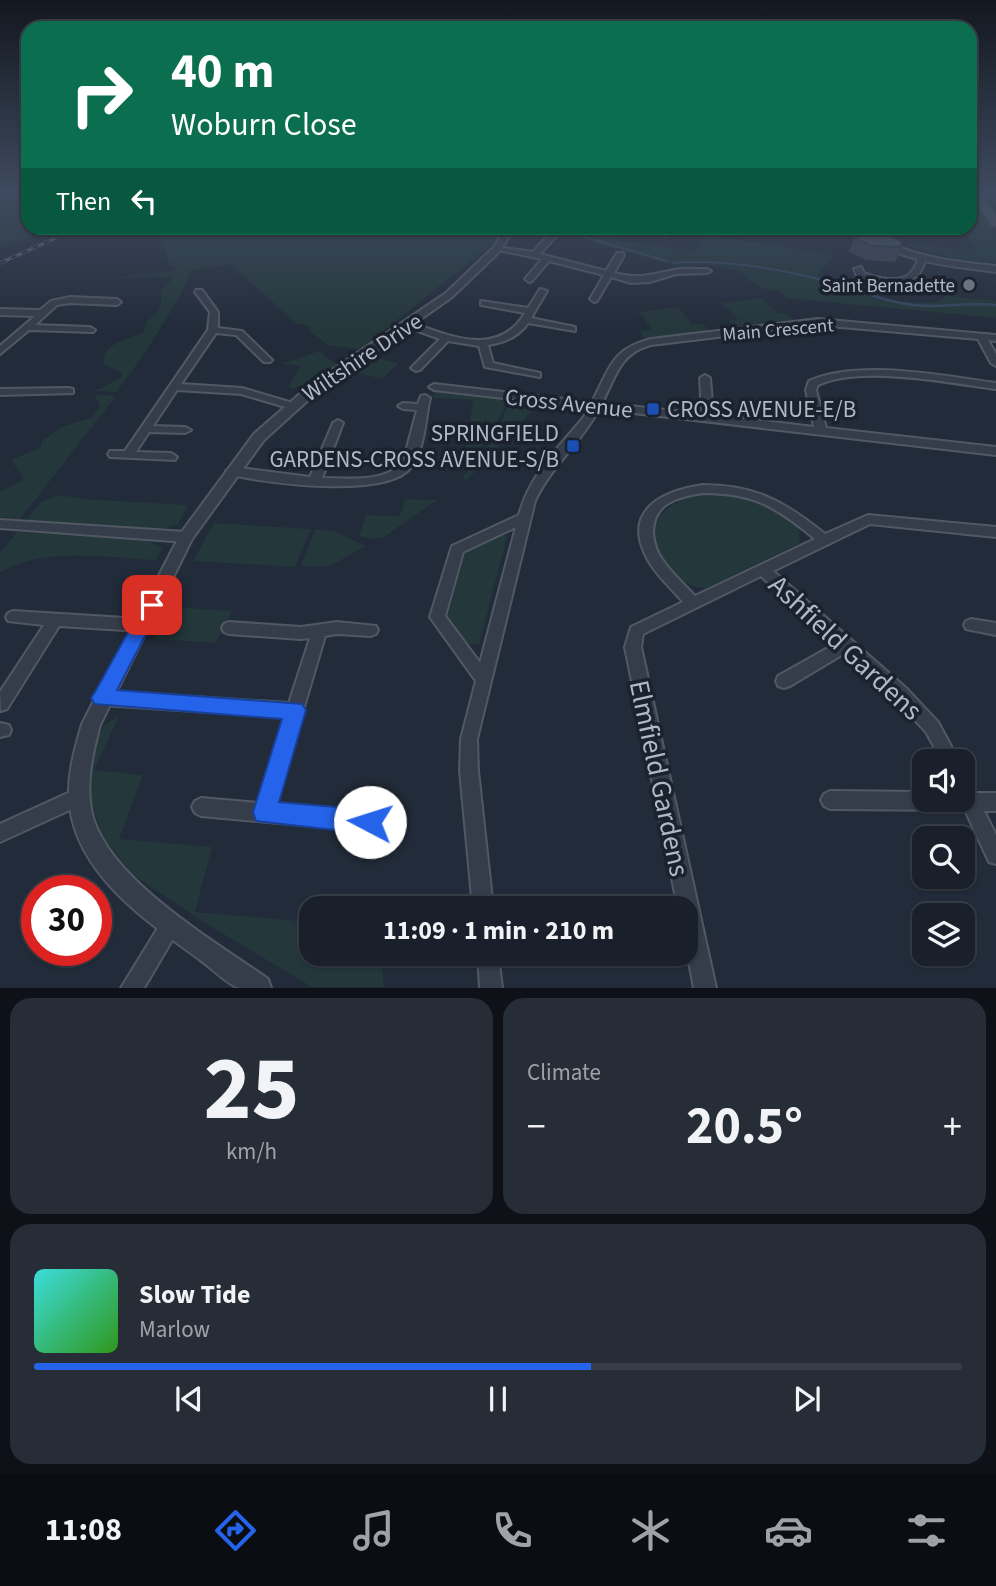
<!DOCTYPE html>
<meta charset="utf-8">
<style>
body{margin:0;font-family:"Source Sans 3",sans-serif;background:#272d37;color:#f1f3f6;height:100vh;display:flex;flex-direction:column;font-size:26px;white-space:nowrap}
*{box-sizing:border-box;margin:0}
p{font-size:23px;color:#9fa3a9}
.icon{flex:none;width:38px;height:38px;fill:none;stroke:currentColor;stroke-width:2;stroke-linecap:round;stroke-linejoin:round}
.map{position:relative;height:988px;overflow:hidden}
.drawer{display:flex;flex-direction:column;gap:10px;padding:10px;background:#0e1218;flex:1}
.drawer>*{flex:none}
.guide{position:absolute;left:21px;top:21px;width:956px;height:214px;border-radius:21px;box-shadow:0 2px 5px #0004,0 0 0 2px #383e47;background:#0b6e4f;color:#fff;overflow:hidden}
.fabs{position:absolute;left:912px;top:749px;display:grid;gap:14px}
.fabs a{display:grid;place-items:center;width:63px;height:63px;border-radius:14px;background:#1a202b;box-shadow:0 2px 5px #0004,0 0 0 2px #383e47;font-size:35px}
.speed{position:absolute;left:21px;top:875px;display:flex;gap:14px;font-size:35px;font-weight:700;text-align:center}
.speed>*{display:grid;place-content:center;width:91px;height:91px;border-radius:50%;background:#1a202b;box-shadow:0 2px 5px #0004,0 0 0 2px #383e47;line-height:1}
.speed .limit{border:10px solid #d22;background:#fff;color:#111}
.pin{position:absolute;display:grid;place-items:center;width:60px;height:60px;color:#fff;margin:-30px;border-radius:14px;box-shadow:0 4px 10px #0006}
.me{position:absolute;width:77px;margin:-38px;rotate:275deg;stroke-linejoin:round;filter:drop-shadow(0 0 5px #0008)}
.turn{display:flex;align-items:center;gap:24px;height:147px;padding:0 35px;font-size:32px}
.turn .icon{width:91px;height:91px;stroke-width:2.5}
.turn b{display:block;font-size:49px;line-height:60px}
.then{display:flex;align-items:center;height:66px;padding:0 35px;background:#0003;gap:14px;font-size:26px}
.big{font-size:52px;font-weight:700;line-height:1.1}
.drawer .widget{flex:1;display:flex;flex-direction:column;justify-content:center;gap:10px;min-width:0;padding:0 24px;border-radius:21px;background:#272d37}
.drawer .dial{align-items:center;gap:0}
.dial b{font-size:91px;line-height:1}
.song{display:flex;align-items:center;gap:21px}
.cover{width:84px;height:84px;border-radius:10px;background:linear-gradient(135deg,hsl(180 70% 55%),hsl(110 70% 35%))}
.played{height:7px;border-radius:4px;background:linear-gradient(90deg,#2563eb 60%,#383e47 60%)}
.keys{display:flex;justify-content:space-around;direction:ltr}
.heat{display:flex;justify-content:space-between;align-items:center;font-size:38px;direction:ltr}
.drawer .tiles{flex:1;display:grid;gap:10px;grid-template-columns:1fr 1fr}
.widget:last-child{grid-column:span 2}
.trip{position:absolute;left:299px;top:896px;width:399px;height:70px;border-radius:21px;background:#1a202b;box-shadow:0 2px 5px #0004,0 0 0 2px #383e47;font-weight:700;line-height:70px;text-align:center}
.tab-bar{display:flex;height:112px;justify-content:space-around;align-items:center;background:#0a0d11;color:#9fa3a9}
.tab-bar .icon{width:49px;height:49px}
.tab-bar .on{color:#2563eb}
.tab-bar b{font-size:32px;color:#f1f3f6}
.map>svg:first-child{display:block}
.green{fill:#24373a}
.lines{fill:none;stroke-linecap:round;stroke-linejoin:round}
.stream-far1{stroke:#364660;stroke-width:2}
.stream{stroke:#364660;stroke-width:2.5}
.minor-casing{stroke:#515864;stroke-width:4}
.tertiary-casing{stroke:#515864;stroke-width:4}
.primary-casing{stroke:#3f4653;stroke-width:4}
.minor{fill:#363d4a;fill-rule:evenodd}
.tertiary{fill:#363d4a;fill-rule:evenodd}
.primary{fill:#535c6a;fill-rule:evenodd}
.rail-casing{stroke:#586171;stroke-width:3.5}
.rail{stroke:#1b222e;stroke-width:2;stroke-dasharray:6;stroke-linecap:butt}
.wall{fill:#3a4351}
.building{fill:#434e5e;stroke:#2f3742;stroke-width:2}
.route{fill:#2563eb;stroke:#184099;stroke-width:2}
.worship-dot{fill:#6b7280;stroke:#1b222e;stroke-width:2.5}
.transit-dot{fill:#1a4fb4;stroke:#1b222e;stroke-width:2.5}
.labels{text-anchor:middle;stroke-width:7;stroke-linejoin:round;paint-order:stroke}
.far-poi-label{font-size:19px;fill:#b1b8c6;stroke:#1b222e;text-anchor:end}
.far-street-label{font-size:19px;fill:#b1b8c6;stroke:#1b222e}
.street-label{font-size:23px;fill:#b1b8c6;stroke:#1b222e}
.poi-label{font-size:23px;fill:#b1b8c6;stroke:#1b222e;text-anchor:start}
.near-street-label{font-size:28px;fill:#b1b8c6;stroke:#1b222e}
</style>
<div class="map">
<svg width="996" height="988" viewBox="0 0 996 988">
<rect width="100%" height="100%" fill="#222b39"/>
<g class="green">
<polygon points="0,193 28,193 28,228 48,228 0,249"/>
<polygon points="970,198 996,233 996,263 959,260 899,244 976,250 962,228 970,228"/>
<path d="M157,228H499L498,231L501,232L496,241L361,349L329,346L308,330L309,326L297,324L230,264L190,271C189,288 131,376 116,392L95,391L122,377V374L103,363C102,343 128,340 143,332L148,320L158,313L162,299L160,292L172,280L169,277L110,278L176,270L170,266Z"/>
<polygon points="545,228 585,230 601,228 620,241 696,251 703,235 831,254 832,258 818,275 894,301 933,303 947,296 996,301 996,318 787,298 779,291 761,288 737,270 702,264 684,267 664,263"/>
<polygon points="761,298 778,314 786,313 794,320 736,328 729,320 738,319 722,303"/>
<polygon points="678,307 692,324 702,323 709,331 645,339 639,331 652,329 639,312"/>
<polygon points="319,351 338,366 305,389 288,388 300,366 281,364"/>
<polygon points="371,357 399,363 382,379 350,371"/>
<polygon points="434,390 507,399 497,424 467,467 463,467 473,400 432,398"/>
<polygon points="94,394 116,396 20,519 0,517 0,492 20,482 23,477 11,460 41,447 42,441 62,427 93,417 100,406"/>
<polygon points="511,399 540,403 467,480 462,478 495,435"/>
<path d="M706,492C744,494 770,505 799,528L800,543L706,588C688,587 681,581 670,567C666,561 659,555 656,549C639,517 683,496 706,492Z"/>
<polygon points="60,495 83,499 188,505 178,524 158,530 26,520 41,502"/>
<polygon points="405,499 437,500 384,537 373,539 359,536 366,515 400,516"/>
<polygon points="214,523 311,529 295,567 193,561"/>
<polygon points="315,529 333,531 366,546 330,566 301,566"/>
<path d="M17,532L152,540L151,543L163,548L155,560C105,558 45,546 0,573V553Z"/>
<polygon points="503,534 507,537 479,644 467,644 446,619 445,604 458,563 467,550"/>
<polygon points="171,607 232,611 216,643 155,639"/>
<polygon points="119,716 94,770 143,775 119,839 212,847 195,912 311,922 312,954 381,954 384,987 312,987 210,926 133,875 103,837 90,798 94,748 104,725"/>
</g>
<g class="lines">
<g class="stream-far1">
<polyline points="553,228 667,261"/>
<path d="M673,263C729,258 800,272 853,289"/>
</g>
<path class="stream" d="M847,287C876,297 904,307 935,306C957,305 973,303 996,305"/>
<g class="minor-casing">
<g id="minor">
<polygon points="641,228 670,234 666,236 644,232 641,232"/>
<polygon points="910,228 929,228 953,232 949,234 914,230"/>
<path d="M551,232L558,234L540,254L606,271L617,253H623L624,255L614,273C638,279 649,275 674,270C684,268 696,269 707,269L711,271L707,273L676,274L650,282L631,283L611,277L597,301L594,302L590,299L604,275L549,261L532,281L529,282L525,279L542,259L493,249L497,247L533,252Z"/>
<path d="M920,254L927,256C924,263 922,271 917,276C901,290 874,284 857,276L854,269L861,267L864,273C877,278 903,285 913,270C916,266 918,259 920,254Z"/>
<path d="M540,289L547,291L531,318L575,327V331L528,323C519,336 504,343 488,345L493,363L540,373V377L485,367L479,346L448,341L420,370L416,371L411,368L440,339L407,327V323H413C451,337 499,357 525,313L481,305V301L528,308Z"/>
<polygon points="196,290 202,290 218,312 218,328 242,331 272,360 270,362 264,362 236,335 216,333 181,384 242,388 296,404 297,406 292,409 241,394 177,390 153,426 185,427 191,430 185,433 149,432 136,452 171,453 177,457 175,460 110,457 108,454 110,451 125,451 208,330 210,312 195,292"/>
<polygon points="70,297 117,299 121,302 117,305 70,303 57,305 35,325 90,327 95,330 93,332 29,330 0,354 0,346 35,316 0,315 0,309 40,310 51,301"/>
<path d="M818,319L996,335V341L988,340L996,354V366L991,363L978,339L818,325L651,345C620,353 616,376 602,403L702,414L700,378L705,375L710,378L713,415L814,427L806,390L809,381C860,359 942,376 996,383V389C948,383 862,365 818,385L816,390L826,428L996,447V455L599,409C581,443 552,465 535,501L477,739L478,771L493,908H473L460,771L461,739L476,681L430,617L452,546L519,515C529,476 558,448 583,418L589,408L434,390L429,387L434,384L592,402C610,368 611,349 651,339ZM516,527L480,663L445,616L463,552Z"/>
<polygon points="69,388 73,389 73,393 0,395 0,389"/>
<path d="M425,395L430,398C425,420 425,447 412,466C389,500 264,483 228,474L226,471L232,467L310,477L333,423L338,420L343,423L322,478C346,478 389,484 404,459L417,410L403,409L398,406L403,403L418,404L421,396Z"/>
<path d="M703,485C756,485 785,502 825,534L868,515L996,527V537L870,524L773,571L907,689L938,722L959,761H942L926,732L895,699L845,653L790,686L784,688L778,686L776,681L778,676L835,644L761,576L643,634L641,647L716,988H694L686,946V908H678L625,647L631,627L683,602C671,588 657,576 648,560C621,511 661,491 703,485ZM703,493C754,493 776,507 815,539L695,596C684,584 671,573 662,559C656,551 654,543 653,533C653,503 677,497 703,493Z"/>
<polygon points="0,520 186,532 191,534 193,537 191,540 186,542 0,528"/>
<polygon points="13,611 141,619 146,621 148,625 146,629 141,631 59,626 7,709 1,711 0,692 44,625 8,621 6,617 8,613"/>
<polygon points="971,619 996,623 996,635 966,629 964,625 966,621"/>
<polygon points="229,622 301,627 337,622 376,626 378,630 376,634 371,636 337,634 325,636 275,805 370,813 376,816 379,822 376,828 370,831 201,816 195,813 192,807 195,801 201,798 258,803 285,717 102,705 96,703 94,698 96,693 102,691 289,703 310,638 301,639 229,634 224,632 222,628 224,624"/>
<polygon points="0,723 9,725 11,730 9,735 0,737"/>
<polygon points="962,777 968,779 975,793 996,793 996,811 984,811 996,835 996,864 989,862 965,810 830,809 824,806 821,800 824,794 830,791 924,792 924,800 962,800"/>
<polygon points="79,788 85,791 88,797 85,803 0,842 0,824"/>
<polygon points="171,915 178,918 181,925 144,988 121,988 164,918"/>
<polygon points="478,954 498,954 502,988 480,988"/>
</g>
</g>
<g class="tertiary-casing">
<g id="tertiary">
<path d="M506,228H514L500,251L452,297L317,392L264,440L192,539L100,725C93,752 86,780 91,809C103,877 215,941 268,979L271,988C261,988 248,988 239,988C228,985 209,966 199,959C148,922 80,877 70,808C66,779 74,752 82,724L181,533L254,434L309,386L446,293L494,247Z"/>
<path d="M857,228C869,227 879,237 890,243C923,259 961,262 996,266V272C950,266 892,262 857,228Z"/>
</g>
</g>
<g class="primary-casing">
<polygon id="primary" points="970,193 978,193 996,215 996,226 992,225"/>
</g>
<use href="#minor" class="minor"/>
<use href="#tertiary" class="tertiary"/>
<use href="#primary" class="primary"/>
<g class="rail-casing">
<polyline id="rail" points="0,263 78,228"/>
</g>
<use href="#rail" class="rail"/>
</g>
<polygon class="wall" points="854,238 901,247 895,262 866,260 849,252"/>
<polygon class="building" points="879,230 901,241 901,247 871,246 854,238"/>
<linearGradient id="sky" x2="0" y2="1"><stop stop-color="#13181f"/><stop offset="0.58" stop-color="#3e4a5f"/><stop offset="1" stop-color="#3e4a5f" stop-opacity="0"/></linearGradient>
<rect width="996" height="331" fill="url(#sky)"/>
<polygon class="route" points="152,597 161,605 117,690 302,704 306,710 279,802 370,810 378,814 381,822 378,830 370,834 256,821 253,812 282,719 95,704 91,698 95,692 146,600"/>
<circle class="worship-dot" cx="969" cy="285" r="7"/>
<g class="transit-dot">
<rect x="646" y="402" width="14" height="14" rx="3.5"/>
<rect x="566" y="439" width="14" height="14" rx="3.5"/>
</g>
<g class="labels">
<g class="far-poi-label">
<text x="955" y="292">Saint Bernadette</text>
</g>
<g class="far-street-label">
<text transform="translate(778 329) rotate(-5)" y="7">Main Crescent</text>
</g>
<g class="street-label">
<text transform="translate(362 357) rotate(-34)" y="8">Wiltshire Drive</text>
<text transform="translate(569 403) rotate(6)" y="8">Cross Avenue</text>
</g>
<g class="poi-label">
<text x="667" y="417">CROSS AVENUE-E/B</text>
<text x="559" y="441" text-anchor="end">SPRINGFIELD<tspan x="559" dy="26">GARDENS-CROSS AVENUE-S/B</tspan></text>
</g>
<g class="near-street-label">
<text transform="translate(846 647) rotate(43)" y="10">Ashfield Gardens</text>
<text transform="translate(660 778) rotate(78)" y="10">Elmfield Gardens</text>
</g>
</g>
</svg>
<div class="fabs">
<a><svg class="icon" aria-label="sound" viewBox="0 0 24 24"><path d="M4 9h4l5-4v14l-5-4H4zM17 9q2 3 0 6"/></svg></a>
<a><svg class="icon" aria-label="search" viewBox="0 0 24 24"><circle cx="10" cy="10" r="6"/><path d="M15 15l6 6"/></svg></a>
<a><svg class="icon" aria-label="layers" viewBox="0 0 24 24"><path d="M12 4l9 5-9 5-9-5zM3 14l9 5 9-5"/></svg></a>
</div>
<div class="speed"><div class="limit">30</div></div>
<div class="pin" style="left:152px;top:605px;background:#d93025"><svg class="icon" aria-label="arrive" viewBox="0 0 24 24"><path d="M6 21V4h12l-3 4 3 4H6"/></svg></div>
<svg class="me" style="left:370px;top:822px" viewBox="-20 -20 40 40"><circle r="19" fill="#fff"/><path d="M0-13L10 11 0 6-10 11z" fill="#2563eb"/></svg>
<div class="trip">11:09 · 1 min · 210 m</div>
<div class="guide">
<div class="turn"><svg class="icon" aria-label="right" viewBox="0 0 24 24"><path d="M7 20v-9h11M14 6l5 5-5 5"/></svg><div><b>40 m</b>Woburn Close</div></div>
<div class="then">Then<svg class="icon" aria-label="left" viewBox="0 0 24 24"><path d="M17 20v-9H6M10 6l-5 5 5 5"/></svg></div>
</div>
</div>
<section class="drawer">
<div class="tiles">
<div class="widget dial"><b>25</b><p>km/h</p></div>
<div class="widget"><p>Climate</p>
<div class="heat"><a>−</a><b class="big">20.5°</b><a>+</a></div>
</div>
<div class="widget">
<div class="song"><i class="cover"></i><div><b>Slow Tide</b><p>Marlow</p></div></div>
<div class="played"></div>
<div class="keys"><svg class="icon" aria-label="previous" viewBox="0 0 24 24"><path d="M18 5L8 12l10 7zM5 5v14"/></svg><svg class="icon" aria-label="pause" viewBox="0 0 24 24"><path d="M8 5v14M16 5v14"/></svg><svg class="icon" aria-label="next" viewBox="0 0 24 24"><path d="M6 5l10 7-10 7zM19 5v14"/></svg></div>
</div>
</div>
</section>
<nav class="tab-bar">
<b>11:08</b>
<svg class="icon on" aria-label="directions" viewBox="0 0 24 24"><path d="M12 3l9 9-9 9-9-9zM9 14v-3h6M13 9l2 2-2 2"/></svg>
<svg class="icon" aria-label="music" viewBox="0 0 24 24"><path d="M9 18V5l10-2v13"/><circle cx="6" cy="18" r="3"/><circle cx="16" cy="16" r="3"/></svg>
<svg class="icon" aria-label="phone" viewBox="0 0 24 24"><path d="M5 4h4l2 5-3 2q2 4 5 5l2-3 5 2v4C11 20 4 13 5 4z"/></svg>
<svg class="icon" aria-label="climate" viewBox="0 0 24 24"><path d="M12 3v18M4 7l16 10M4 17L20 7"/></svg>
<svg class="icon" aria-label="car" viewBox="0 0 24 24"><path d="M5 17H2v-5l4-1 3-4h7l3 4 3 1v5h-3M9 17h6M6 11h13"/><circle cx="7" cy="17" r="2"/><circle cx="17" cy="17" r="2"/></svg>
<svg class="icon" aria-label="filters" viewBox="0 0 24 24"><path d="M4 7h16M4 17h16"/><circle cx="9" cy="7" r="2"/><circle cx="15" cy="17" r="2"/></svg>
</nav>
